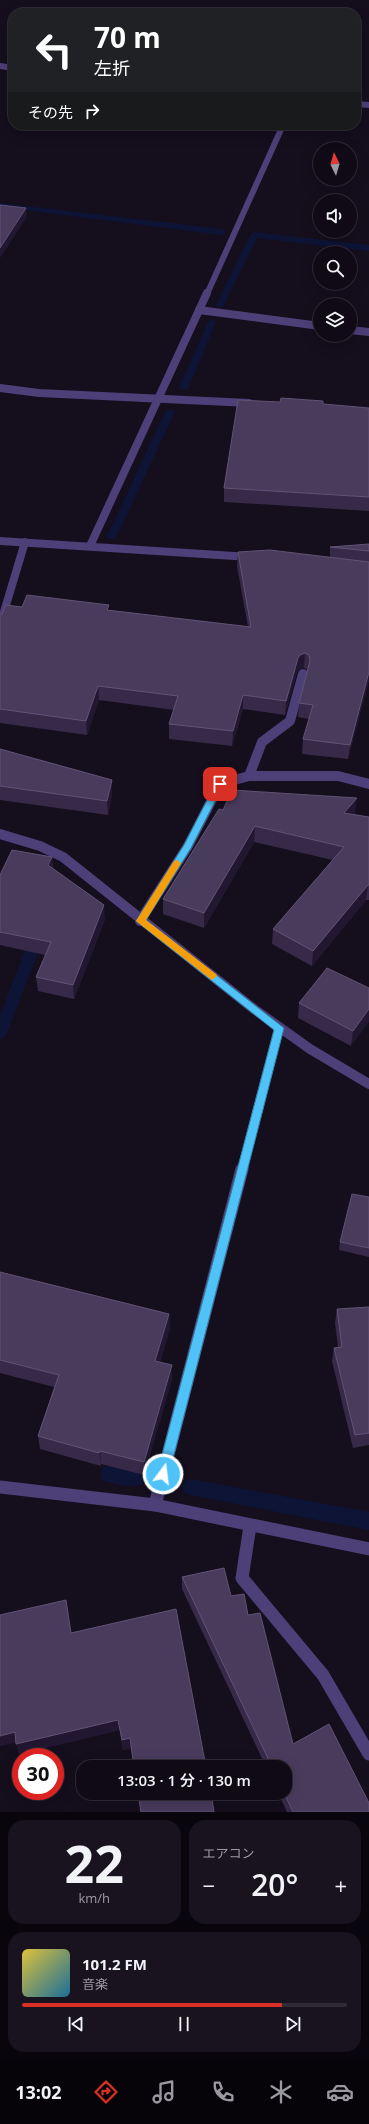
<!DOCTYPE html>
<html lang="ja">
<meta charset="utf-8">
<style>
body{margin:0;font-family:"Open Sans","Noto Sans JP",sans-serif;background:#18131f;color:#f1f3f6;height:100vh;display:flex;flex-direction:column;font-size:15px;white-space:nowrap}
*{box-sizing:border-box;margin:0}
p{font-size:13px;color:#9b9aa1}
.icon{flex:none;width:22px;height:22px;fill:none;stroke:currentColor;stroke-width:2;stroke-linecap:round;stroke-linejoin:round}
.map{position:relative;height:1812px;overflow:hidden}
.sheet{display:flex;flex-direction:column;gap:8px;padding:8px;background:#08060c;flex:1}
.sheet>*{flex:none}
.guide{position:absolute;left:8px;top:8px;width:353px;height:122px;border-radius:16px;box-shadow:0 4px 16px #0002,0 0 0 1px #2f2b35;background:#202124;color:#fff;overflow:hidden}
.needle{width:26px;rotate:355deg}
.controls{position:absolute;left:313px;top:142px;display:grid;gap:8px}
.controls a{display:grid;place-items:center;width:44px;height:44px;border-radius:50%;background:#0f0a16;box-shadow:0 4px 16px #0002,0 0 0 1px #2f2b35;font-size:20px}
.speed{position:absolute;left:12px;top:1748px;display:flex;gap:8px;font-size:20px;font-weight:700;text-align:center}
.speed>*{display:grid;place-content:center;width:52px;height:52px;border-radius:50%;background:#0f0a16;box-shadow:0 4px 16px #0002,0 0 0 1px #2f2b35;line-height:1}
.speed .limit{border:6px solid #d22;background:#fff;color:#111}
.pin{position:absolute;display:grid;place-items:center;width:34px;height:34px;color:#fff;margin:-17px;border-radius:8px;box-shadow:0 2px 6px #0006}
.me{position:absolute;width:44px;margin:-22px;rotate:15deg;stroke-linejoin:round;filter:drop-shadow(0 0 3px #0008)}
.turn{display:flex;align-items:center;gap:14px;height:84px;padding:0 20px;font-size:18px}
.turn .icon{width:52px;height:52px;stroke-width:2.5}
.turn b{display:block;font-size:28px;line-height:34px}
.then{display:flex;align-items:center;height:38px;padding:0 20px;background:#0003;gap:8px;font-size:15px}
.big{font-size:30px;font-weight:600;line-height:1.1}
.sheet .card{flex:1;display:flex;flex-direction:column;justify-content:center;gap:6px;min-width:0;padding:0 14px;border-radius:16px;background:#18131f}
.sheet .dial{align-items:center;gap:0}
.dial b{font-size:52px;line-height:1}
.song{display:flex;align-items:center;gap:12px}
.cover{width:48px;height:48px;border-radius:6px;background:linear-gradient(135deg,hsl(50 70% 55%),hsl(200 70% 35%))}
.played{height:4px;border-radius:2px;background:linear-gradient(90deg,#d93025 80%,#2f2b35 80%)}
.keys{display:flex;justify-content:space-around;direction:ltr}
.heat{display:flex;justify-content:space-between;align-items:center;font-size:22px;direction:ltr}
.sheet .tiles{flex:1;display:grid;gap:8px;grid-template-columns:1fr 1fr}
.card:last-child{grid-column:span 2}
.trip{position:absolute;left:76px;top:1760px;width:216px;height:40px;border-radius:16px;background:#0f0a16;box-shadow:0 4px 16px #0002,0 0 0 1px #2f2b35;font-weight:600;line-height:40px;text-align:center}
.menu{display:flex;height:64px;justify-content:space-around;align-items:center;background:#060409;color:#9b9aa1}
.menu .icon{width:28px;height:28px}
.menu .active{color:#d93025}
.menu b{font-size:18px;color:#f1f3f6}
.map>svg:first-child{display:block}
.lines{fill:none;stroke-linecap:round;stroke-linejoin:round}
.stream{fill:#0e1436;fill-rule:evenodd}
.minor-far3{stroke:#4d3f77;stroke-width:6}
.minor-far2{stroke:#4d3f77;stroke-width:8}
.minor-far1{stroke:#4d3f77;stroke-width:10}
.minor{stroke:#4d3f77;stroke-width:13}
.wall{fill:#372a49}
.shaded-wall{fill:#211730}
.building{fill:#493b5c;stroke:#605375}
.route{fill:#4fc3f7;stroke:#337fa1}
.slow{fill:#f59e0b}
</style>
<div class="map">
<svg width="369" height="1812" viewBox="0 0 369 1812">
<rect width="100%" height="100%" fill="#140e1d"/>
<g class="lines">
<g class="stream">
<polygon points="0,203 222,229 226,232 222,235 0,207"/>
<polygon points="254,232 369,245 369,251 257,238 224,305 223,307 217,307 216,305 250,235"/>
<polygon points="212,319 216,322 189,387 187,389 181,389 179,387 208,322"/>
<polygon points="170,409 175,412 117,536 112,539 108,538 107,536 165,412"/>
<polygon points="38,930 43,931 45,935 7,1033 5,1037 0,1039 0,1015 31,935 33,931"/>
<path d="M108,1466L143,1472L145,1478L143,1484C132,1488 113,1484 102,1480L100,1474L102,1468Z"/>
<polygon points="191,1479 369,1512 369,1530 191,1495 185,1493 182,1487 185,1481"/>
</g>
<g class="minor-far3">
<polyline points="0,66 13,68"/>
<polyline points="356,104 369,105"/>
<polyline points="207,294 283,125"/>
</g>
<g class="minor-far2">
<polyline points="199,310 320,326"/>
<polyline points="350,330 369,332"/>
<polyline points="0,388 39,393 249,403"/>
<polyline points="0,541 250,557"/>
<polyline points="90,546 207,293"/>
<polyline points="0,625 25,542"/>
</g>
<g class="minor-far1">
<polyline points="249,776 262,742 290,721 303,674"/>
<polyline points="0,834 40,846 63,857 254,1009 310,1049 369,1084"/>
<polyline points="140,921 188,846 220,784 249,776 338,776 369,784"/>
<polyline points="242,1170 279,1028"/>
</g>
<g class="minor">
<polyline points="0,1487 155,1505 369,1549"/>
<polyline points="155,1505 242,1169"/>
<polyline points="250,1526 242,1578 323,1675 369,1754"/>
</g>
</g>
<g class="wall">
<polygon points="280,402 323,404 369,408 369,511 224,502 224,488"/>
<polygon points="369,544 369,680 348,759 302,754 303,739 309,719 298,717 299,703 308,670 304,668 299,669 297,672 285,715 243,709 232,746 169,739 169,724 174,710 99,700 87,735 0,723 0,615 22,607 109,610 248,627 237,566 238,552 330,557 330,547"/>
<polygon points="0,749 112,780 112,794 108,815 0,800"/>
<polygon points="223,810 355,813 354,814 369,817 369,900 366,900 312,966 272,944 273,929 333,860 254,842 204,928 163,914 163,899"/>
<polygon points="52,857 53,868 105,919 74,999 38,991 36,977 45,955 0,945 0,875"/>
<polygon points="369,988 351,1046 298,1018 299,1003"/>
<polygon points="369,1197 369,1257 339,1250 340,1242"/>
<polygon points="0,1272 169,1314 170,1328 160,1362 172,1365 172,1379 144,1475 101,1464 101,1466 40,1449 38,1436 54,1387 0,1373"/>
<polygon points="369,1307 369,1445 353,1448 332,1361 334,1348 338,1347 335,1323 337,1309"/>
<polygon points="182,1577 231,1596 248,1615 293,1744 369,1812 287,1812 278,1793 285,1793 285,1767 266,1767 182,1589"/>
<polygon points="0,1615 71,1633 206,1767 134,1767 131,1748 123,1750 120,1730 19,1754 16,1742 0,1746"/>
<polygon points="138,1793 211,1793 214,1812 141,1812"/>
</g>
<g class="shaded-wall">
<polygon points="26,208 27,217 0,258 0,248"/>
<polygon points="305,653 304,668 299,669 297,672 285,715 286,701 298,658 300,655"/>
<polygon points="369,672 369,680 348,759 350,745"/>
<polygon points="98,686 99,700 87,735 86,721"/>
<polygon points="243,695 243,709 232,746 233,731"/>
<polygon points="112,780 112,794 108,815 107,801"/>
<polygon points="357,798 355,813 342,828 344,813"/>
<polygon points="255,826 254,842 204,928 204,913"/>
<polygon points="52,857 53,872 48,865"/>
<polygon points="368,885 366,900 312,966 313,951"/>
<polygon points="104,905 105,919 74,999 73,985"/>
<polygon points="369,1009 369,1022 351,1046 353,1031"/>
<polygon points="169,1314 170,1328 156,1374 155,1361"/>
<polygon points="172,1365 172,1379 144,1475 144,1462"/>
<polygon points="100,1451 101,1464 101,1466 99,1453"/>
<polygon points="118,1720 120,1730 19,1754 16,1744"/>
<polygon points="15,1732 18,1742 0,1746 0,1736"/>
<polygon points="130,1738 131,1748 123,1750 122,1740"/>
</g>
<g class="building">
<polygon points="0,205 26,208 0,248"/>
<polygon points="281,398 323,401 323,404 369,408 369,497 224,488 238,400 280,402"/>
<polygon points="369,544 369,551 330,547"/>
<polygon points="270,550 369,562 369,672 350,745 303,739 313,705 299,703 310,661 309,655 305,653 300,655 298,658 286,701 243,695 233,731 169,724 178,696 98,686 86,721 0,709 0,615 2,614 6,605 22,607 27,595 109,605 107,610 251,627 238,552"/>
<polygon points="0,749 112,780 107,801 0,786"/>
<polygon points="232,790 357,798 344,813 369,817 369,885 368,885 313,951 273,929 344,847 255,826 204,913 163,899 219,809 223,810"/>
<polygon points="12,850 52,857 48,865 104,905 73,985 36,977 51,942 0,932 0,875"/>
<polygon points="327,968 369,988 369,1009 353,1031 299,1003"/>
<polygon points="352,1194 369,1197 369,1248 340,1242"/>
<polygon points="0,1272 169,1314 155,1361 172,1365 144,1462 100,1451 99,1453 38,1436 59,1375 0,1360"/>
<polygon points="369,1307 369,1433 355,1435 334,1348 342,1347 337,1309"/>
<polygon points="224,1568 231,1596 244,1594 248,1615 260,1613 293,1744 329,1724 369,1803 369,1812 293,1812 284,1793 285,1793 285,1767 272,1767 182,1577"/>
<polygon points="66,1600 71,1633 176,1609 206,1767 134,1767 130,1738 122,1740 118,1720 16,1744 15,1732 0,1736 0,1615"/>
<polygon points="138,1793 211,1793 214,1812 141,1812"/>
</g>
<polygon class="route" points="217,781 223,781 224,784 191,848 146,920 284,1028 169,1474 167,1479 163,1480 159,1479 157,1474 274,1030 136,921 184,845"/>
<polygon class="slow" points="177,860 181,863 146,920 216,974 217,976 212,980 136,921 174,861"/>
</svg>
<div class="controls">
<a><svg class="needle" viewBox="-14 -14 28 28"><path d="M0-13l5 13h-10z" fill="#e53935"/><path d="M0 13l5-13h-10z" fill="#9b9aa1"/></svg></a>
<a><svg class="icon" aria-label="sound" viewBox="0 0 24 24"><path d="M4 9h4l5-4v14l-5-4H4zM17 9q2 3 0 6"/></svg></a>
<a><svg class="icon" aria-label="search" viewBox="0 0 24 24"><circle cx="10" cy="10" r="6"/><path d="M15 15l6 6"/></svg></a>
<a><svg class="icon" aria-label="layers" viewBox="0 0 24 24"><path d="M12 4l9 5-9 5-9-5zM3 14l9 5 9-5"/></svg></a>
</div>
<div class="speed"><div class="limit">30</div></div>
<div class="pin" style="left:220px;top:784px;background:#d93025"><svg class="icon" aria-label="arrive" viewBox="0 0 24 24"><path d="M6 21V4h12l-3 4 3 4H6"/></svg></div>
<svg class="me" style="left:163px;top:1474px" viewBox="-20 -20 40 40"><circle r="17" fill="#4fc3f7" stroke="#fff" stroke-width="3"/><path d="M0-11L8 9 0 5-8 9z" fill="#fff"/></svg>
<div class="trip">13:03 · 1 分 · 130 m</div>
<div class="guide">
<div class="turn"><svg class="icon" aria-label="left" viewBox="0 0 24 24"><path d="M17 20v-9H6M10 6l-5 5 5 5"/></svg><div><b>70 m</b>左折</div></div>
<div class="then">その先<svg class="icon" aria-label="right" viewBox="0 0 24 24"><path d="M7 20v-9h11M14 6l5 5-5 5"/></svg></div>
</div>
</div>
<section class="sheet">
<div class="tiles">
<div class="card dial"><b>22</b><p>km/h</p></div>
<div class="card"><p>エアコン</p>
<div class="heat"><a>−</a><b class="big">20°</b><a>+</a></div>
</div>
<div class="card">
<div class="song"><i class="cover"></i><div><b>101.2 FM</b><p>音楽</p></div></div>
<div class="played"></div>
<div class="keys"><svg class="icon" aria-label="previous" viewBox="0 0 24 24"><path d="M18 5L8 12l10 7zM5 5v14"/></svg><svg class="icon" aria-label="pause" viewBox="0 0 24 24"><path d="M8 5v14M16 5v14"/></svg><svg class="icon" aria-label="next" viewBox="0 0 24 24"><path d="M6 5l10 7-10 7zM19 5v14"/></svg></div>
</div>
</div>
</section>
<nav class="menu">
<b>13:02</b>
<svg class="icon active" aria-label="directions" viewBox="0 0 24 24"><path d="M12 3l9 9-9 9-9-9zM9 14v-3h6M13 9l2 2-2 2"/></svg>
<svg class="icon" aria-label="music" viewBox="0 0 24 24"><path d="M9 18V5l10-2v13"/><circle cx="6" cy="18" r="3"/><circle cx="16" cy="16" r="3"/></svg>
<svg class="icon" aria-label="phone" viewBox="0 0 24 24"><path d="M5 4h4l2 5-3 2q2 4 5 5l2-3 5 2v4C11 20 4 13 5 4z"/></svg>
<svg class="icon" aria-label="climate" viewBox="0 0 24 24"><path d="M12 3v18M4 7l16 10M4 17L20 7"/></svg>
<svg class="icon" aria-label="car" viewBox="0 0 24 24"><path d="M5 17H2v-5l4-1 3-4h7l3 4 3 1v5h-3M9 17h6M6 11h13"/><circle cx="7" cy="17" r="2"/><circle cx="17" cy="17" r="2"/></svg>
</nav>
